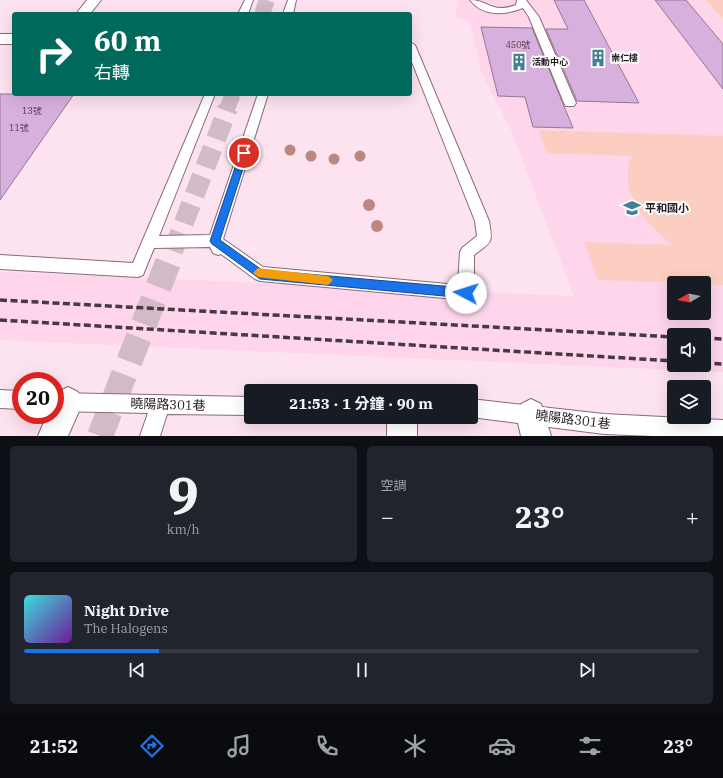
<!DOCTYPE html>
<html lang="zh-TW">
<meta charset="utf-8">
<style>
body{margin:0;font-family:"IBM Plex Serif","Noto Sans TC",serif;background:#20242c;color:#f1f3f6;height:100vh;display:flex;flex-direction:column;font-size:15px;white-space:nowrap}
*{box-sizing:border-box;margin:0}
p{font-size:13px;color:#9ea1a6}
.icon{flex:none;width:22px;height:22px;fill:none;stroke:currentColor;stroke-width:2;stroke-linecap:round;stroke-linejoin:round}
.map{position:relative;height:436px;overflow:hidden}
.details{display:flex;flex-direction:column;gap:10px;padding:10px;background:#0d0f14;flex:1}
.details>*{flex:none}
.banner{position:absolute;left:12px;top:12px;width:400px;height:84px;border-radius:4px;box-shadow:0 4px 16px #0002;background:#00695c;color:#fff;overflow:hidden}
.needle{width:26px;rotate:261deg}
.buttons{position:absolute;left:667px;top:276px;display:grid;gap:8px}
.buttons a{display:grid;place-items:center;width:44px;height:44px;border-radius:4px;background:#171b24;box-shadow:0 4px 16px #0002;font-size:20px}
.speed{position:absolute;left:12px;top:372px;display:flex;gap:8px;font-size:20px;font-weight:700;text-align:center}
.speed>*{display:grid;place-content:center;width:52px;height:52px;border-radius:50%;background:#171b24;box-shadow:0 4px 16px #0002;line-height:1}
.speed .limit{border:6px solid #d22;background:#fff;color:#111}
.pin{position:absolute;display:grid;place-items:center;width:34px;height:34px;color:#fff;margin:-17px;border:2px solid #fff;border-radius:50%;box-shadow:0 1px 4px #0007}
.me{position:absolute;width:44px;margin:-22px;rotate:275deg;stroke-linejoin:round;filter:drop-shadow(0 0 3px #0008)}
.turn{display:flex;align-items:center;gap:14px;height:84px;padding:0 16px;font-size:18px}
.turn .icon{width:52px;height:52px;stroke-width:2.5}
.turn b{display:block;font-size:28px;line-height:34px}
.big{font-size:30px;font-weight:700;line-height:1.1}
.details .card{flex:1;display:flex;flex-direction:column;justify-content:center;gap:6px;min-width:0;padding:0 14px;border-radius:6px;background:#20242c}
.details .dial{align-items:center;gap:0}
.dial b{font-size:52px;line-height:1}
.song{display:flex;align-items:center;gap:12px}
.cover{width:48px;height:48px;border-radius:6px;background:linear-gradient(135deg,hsl(180 70% 55%),hsl(280 70% 35%))}
.played{height:4px;border-radius:2px;background:linear-gradient(90deg,#1a73e8 20%,#363941 20%)}
.keys{display:flex;justify-content:space-around;direction:ltr}
.heat{display:flex;justify-content:space-between;align-items:center;font-size:22px;direction:ltr}
.details .tiles{flex:1;display:grid;gap:10px;grid-template-columns:1fr 1fr}
.card:last-child{grid-column:span 2}
.trip{position:absolute;left:244px;top:384px;width:234px;height:40px;border-radius:4px;background:#171b24;box-shadow:0 4px 16px #0002;font-weight:700;line-height:40px;text-align:center}
.dock{display:flex;height:64px;justify-content:space-around;align-items:center;background:#090b0e;color:#9ea1a6}
.dock .icon{width:28px;height:28px}
.dock .selected{color:#1a73e8}
.dock b{font-size:18px;color:#f1f3f6}
.map>svg:first-child{display:block}
.built{fill:#fed5ea;fill-rule:evenodd}
.green{fill:#fbcec1}
.building{fill:#d8b0de;stroke:#8f7a92}
.lines{fill:none;stroke-linecap:round;stroke-linejoin:round}
.secondary-tunnel-far2{stroke:#d2bac6;stroke-width:16;stroke-dasharray:16 8;stroke-linecap:butt}
.secondary-tunnel-far1{stroke:#d2bac6;stroke-width:20;stroke-dasharray:20 10;stroke-linecap:butt}
.secondary-tunnel{stroke:#d2bac6;stroke-width:26;stroke-dasharray:26 14;stroke-linecap:butt}
.lane-casing{stroke:#886a79;stroke-width:2}
.street-casing{stroke:#886a79;stroke-width:2}
.lane{fill:#fff;fill-rule:evenodd}
.street{fill:#fff;fill-rule:evenodd}
.rail{stroke:#473940;stroke-width:3.5;stroke-dasharray:7 3.5;stroke-linecap:butt}
.tree{fill:#bc8783}
.route{fill:#1a73e8;stroke:#114b97}
.slow{fill:#f59e0b}
.labels{text-anchor:middle;stroke-width:4;stroke-linejoin:round;paint-order:stroke}
.number-label{font-size:9px;fill:#523f4f}
.far-poi-label{font-size:9px;font-weight:bold;fill:#25191f;stroke:#fff;text-anchor:start}
.poi-label{font-size:11px;font-weight:bold;fill:#25191f;stroke:#fff;text-anchor:start}
.near-street-label{font-size:13px;fill:#25191f;stroke:#fff}
</style>
<div class="map">
<svg width="723" height="436" viewBox="0 0 723 436">
<rect width="100%" height="100%" fill="#fde2f0"/>
<path class="built" d="M459,0H723V372L0,340V272L574,296L512,132L481,71L470,22L455,17ZM674,283H704V313H674ZM674,335H704V365H674Z"/>
<g class="green">
<polygon points="706,0 723,0 723,19"/>
<path d="M539,130L723,136V285H704V283L598,280L584,242L673,245C648,226 616,191 632,156L547,153Z"/>
</g>
<g class="building">
<polygon points="554,0 584,0 639,103 577,101 546,29 568,29"/>
<polygon points="655,0 686,0 723,44 723,89"/>
<polygon points="481,27 532,28 573,128 533,127 525,97 498,96"/>
<polygon points="0,94 74,94 0,200"/>
</g>
<g class="lines">
<g class="secondary-tunnel-far2">
<polyline points="262,14 267,0"/>
<polyline points="227,109 233,94"/>
</g>
<polyline class="secondary-tunnel-far1" points="173,251 228,108"/>
<polyline class="secondary-tunnel" points="100,436 173,250"/>
<g class="lane-casing">
<g id="lane">
<polygon points="245,0 253,0 248,14 238,14"/>
<polygon points="288,0 296,0 293,14 283,14"/>
<path d="M470,0C488,0 492,14 516,5L517,0H526L539,17L576,103L574,106H566L564,103L529,17L523,8C505,15 483,17 470,0Z"/>
<path d="M410,42L415,45L489,221C493,244 492,241 474,255V293L472,298L466,300L260,281L255,279L221,254L218,255L213,253L210,247L154,248L143,275L138,277L0,269V255L133,263L205,94H215L159,236L210,235L258,94H268L223,239L263,267L458,285L460,252L462,248L477,236L475,221L410,57Z"/>
<polygon points="0,390 21,391 21,409 0,408"/>
<polygon points="55,393 251,397 251,415 167,414 160,436 140,436 148,413 55,411"/>
<polygon points="471,399 604,414 723,420 723,436 653,436 604,434 471,417"/>
</g>
</g>
<g class="street-casing">
<g id="street">
<polygon points="87,0 101,0 90,14 76,14"/>
<rect x="0" y="34" width="14" height="10"/>
<polygon points="68,387 78,392 83,402 68,436 38,436 47,415 55,415 55,398 58,392"/>
<polygon points="531,399 541,404 551,436 521,436 516,414 521,404"/>
<rect x="387" y="417" width="30" height="19"/>
</g>
</g>
<use href="#lane" class="lane"/>
<use href="#street" class="street"/>
<g class="rail">
<polyline points="0,300 674,337"/>
<polyline points="0,320 674,361"/>
<polyline points="704,338 723,339"/>
<polyline points="704,363 723,364"/>
</g>
</g>
<g class="tree">
<circle cx="290" cy="150" r="5.5"/>
<circle cx="311" cy="156" r="5.5"/>
<circle cx="360" cy="156" r="5.5"/>
<circle cx="334" cy="159" r="5.5"/>
<circle cx="369" cy="205" r="6"/>
<circle cx="377" cy="226" r="6"/>
</g>
<polygon class="route" points="244,150 248,153 220,240 262,270 466,288 469,290 471,293 469,297 466,298 260,279 212,244 210,241 240,153"/>
<polygon class="slow" points="258,268 328,276 333,280 328,285 258,277 253,273"/>
<defs>
<g id="building-bare" transform="scale(1.38)"><path d="M-4-6H4V6H1V3H-1V6H-4ZM-2.5-4.3h1.7v1.8h-1.7ZM.8-4.3h1.7v1.8H.8ZM-2.5-1h1.7V.8h-1.7ZM.8-1h1.7V.8H.8Z" fill="#428096" stroke="#fff" stroke-width="2.5" paint-order="stroke"/></g>
<g id="school-bare" transform="scale(1.38)"><path d="M0-5L7-2L0 1L-7-2ZM-4 1L0 2.5L4 1V4Q0 6-4 4Z" fill="#428096" stroke="#fff" stroke-width="2.5" paint-order="stroke"/></g>
</defs>
<g fill-rule="evenodd">
<use href="#building-bare" x="598" y="58"/>
<use href="#building-bare" x="519" y="62"/>
<use href="#school-bare" x="632" y="208"/>
</g>
<g class="labels">
<g class="number-label">
<text x="518" y="48">450號</text>
<text x="32" y="114">13號</text>
<text x="19" y="131">11號</text>
</g>
<g class="far-poi-label">
<text x="611" y="61">崇仁樓</text>
<text x="532" y="65">活動中心</text>
</g>
<g class="poi-label">
<text x="645" y="212">平和國小</text>
</g>
<g class="near-street-label">
<text transform="translate(168 404) rotate(2)" y="5">曉陽路301巷</text>
<text transform="translate(573 419) rotate(7)" y="5">曉陽路301巷</text>
</g>
</g>
</svg>
<div class="buttons">
<a><svg class="needle" viewBox="-14 -14 28 28"><path d="M0-13l5 13h-10z" fill="#e53935"/><path d="M0 13l5-13h-10z" fill="#9ea1a6"/></svg></a>
<a><svg class="icon" aria-label="sound" viewBox="0 0 24 24"><path d="M4 9h4l5-4v14l-5-4H4zM17 9q2 3 0 6"/></svg></a>
<a><svg class="icon" aria-label="layers" viewBox="0 0 24 24"><path d="M12 4l9 5-9 5-9-5zM3 14l9 5 9-5"/></svg></a>
</div>
<div class="speed"><div class="limit">20</div></div>
<div class="pin" style="left:244px;top:153px;background:#d93025"><svg class="icon" aria-label="arrive" viewBox="0 0 24 24"><path d="M6 21V4h12l-3 4 3 4H6"/></svg></div>
<svg class="me" style="left:466px;top:293px" viewBox="-20 -20 40 40"><circle r="19" fill="#fff"/><path d="M0-13L10 11 0 6-10 11z" fill="#1a73e8"/></svg>
<div class="trip">21:53 · 1 分鐘 · 90 m</div>
<div class="banner">
<div class="turn"><svg class="icon" aria-label="right" viewBox="0 0 24 24"><path d="M7 20v-9h11M14 6l5 5-5 5"/></svg><div><b>60 m</b>右轉</div></div>
</div>
</div>
<section class="details">
<div class="tiles">
<div class="card dial"><b>9</b><p>km/h</p></div>
<div class="card"><p>空調</p>
<div class="heat"><a>−</a><b class="big">23°</b><a>+</a></div>
</div>
<div class="card">
<div class="song"><i class="cover"></i><div><b>Night Drive</b><p>The Halogens</p></div></div>
<div class="played"></div>
<div class="keys"><svg class="icon" aria-label="previous" viewBox="0 0 24 24"><path d="M18 5L8 12l10 7zM5 5v14"/></svg><svg class="icon" aria-label="pause" viewBox="0 0 24 24"><path d="M8 5v14M16 5v14"/></svg><svg class="icon" aria-label="next" viewBox="0 0 24 24"><path d="M6 5l10 7-10 7zM19 5v14"/></svg></div>
</div>
</div>
</section>
<nav class="dock">
<b>21:52</b>
<svg class="icon selected" aria-label="directions" viewBox="0 0 24 24"><path d="M12 3l9 9-9 9-9-9zM9 14v-3h6M13 9l2 2-2 2"/></svg>
<svg class="icon" aria-label="music" viewBox="0 0 24 24"><path d="M9 18V5l10-2v13"/><circle cx="6" cy="18" r="3"/><circle cx="16" cy="16" r="3"/></svg>
<svg class="icon" aria-label="phone" viewBox="0 0 24 24"><path d="M5 4h4l2 5-3 2q2 4 5 5l2-3 5 2v4C11 20 4 13 5 4z"/></svg>
<svg class="icon" aria-label="climate" viewBox="0 0 24 24"><path d="M12 3v18M4 7l16 10M4 17L20 7"/></svg>
<svg class="icon" aria-label="car" viewBox="0 0 24 24"><path d="M5 17H2v-5l4-1 3-4h7l3 4 3 1v5h-3M9 17h6M6 11h13"/><circle cx="7" cy="17" r="2"/><circle cx="17" cy="17" r="2"/></svg>
<svg class="icon" aria-label="filters" viewBox="0 0 24 24"><path d="M4 7h16M4 17h16"/><circle cx="9" cy="7" r="2"/><circle cx="15" cy="17" r="2"/></svg>
<b>23°</b>
</nav>
